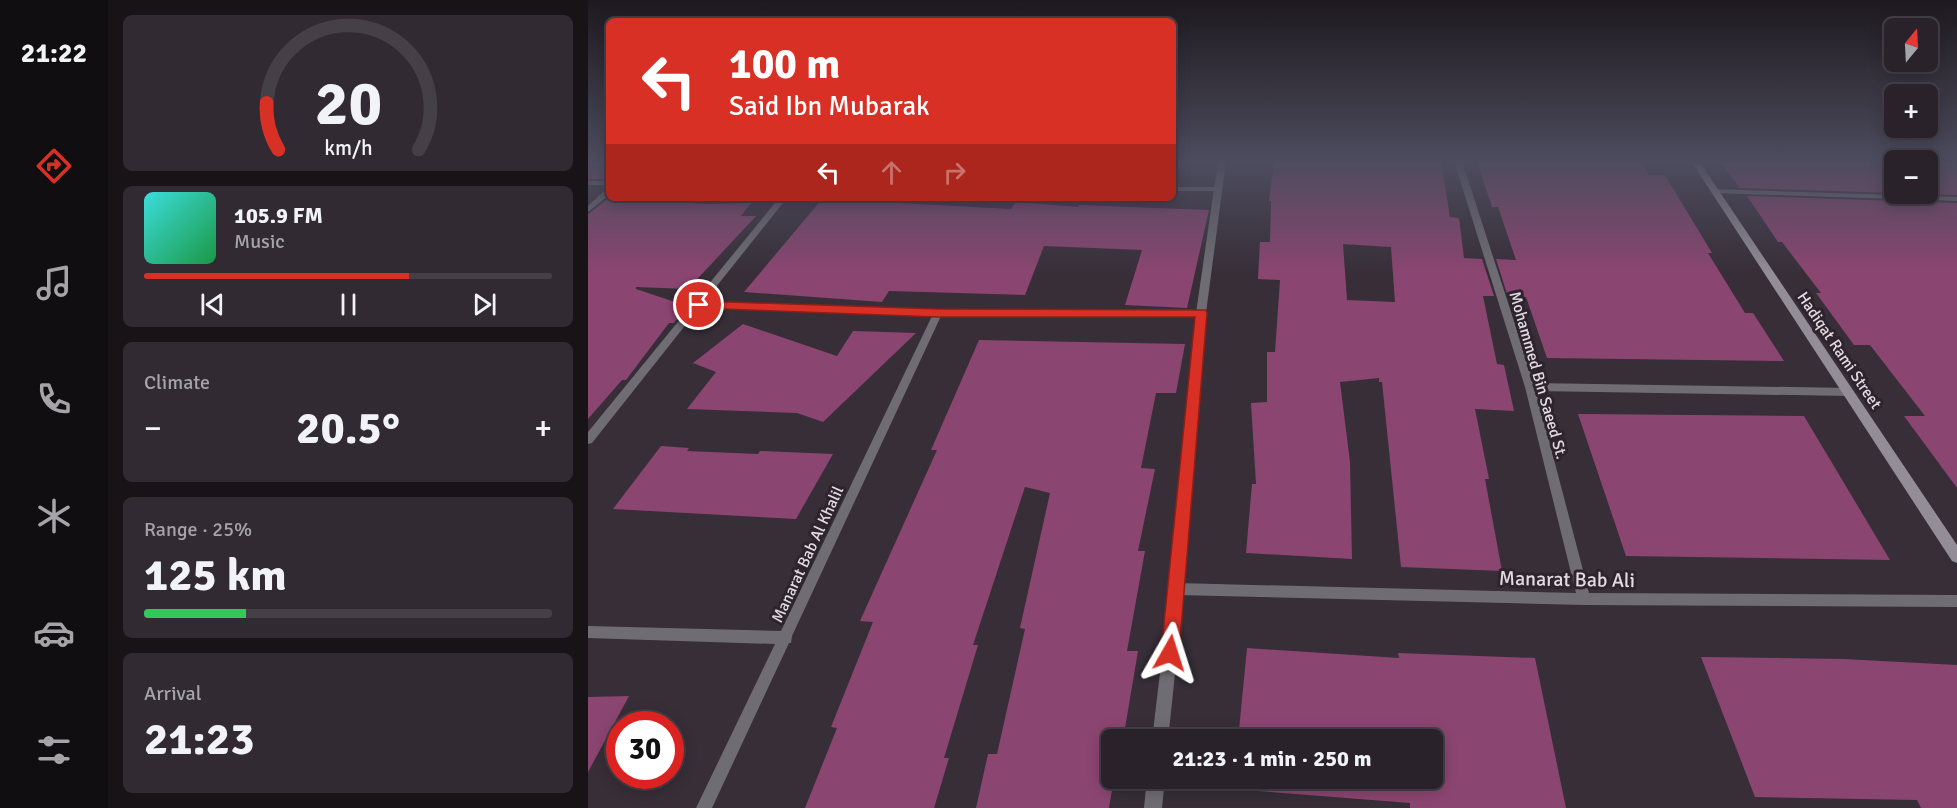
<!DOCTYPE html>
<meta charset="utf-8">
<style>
body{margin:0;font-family:Signika,sans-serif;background:#312a32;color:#f1f3f6;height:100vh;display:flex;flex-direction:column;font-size:22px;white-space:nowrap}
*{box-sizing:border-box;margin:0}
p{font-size:20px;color:#a5a4a8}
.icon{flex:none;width:33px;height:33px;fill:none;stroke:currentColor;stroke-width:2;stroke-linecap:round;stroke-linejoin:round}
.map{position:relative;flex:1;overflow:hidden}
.sheet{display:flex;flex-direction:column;gap:15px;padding:15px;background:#171317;width:480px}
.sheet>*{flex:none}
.hud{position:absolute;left:18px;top:18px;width:570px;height:183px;border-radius:9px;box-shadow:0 3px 15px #0003,0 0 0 2px #453f47;background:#d93025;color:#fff;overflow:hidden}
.needle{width:39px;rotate:18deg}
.fabs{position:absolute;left:1296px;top:18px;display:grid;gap:12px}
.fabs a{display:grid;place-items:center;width:54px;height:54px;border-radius:9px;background:#29222a;box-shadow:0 3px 15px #0003,0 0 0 2px #453f47;font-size:30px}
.speed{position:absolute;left:18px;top:711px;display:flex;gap:12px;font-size:30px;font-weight:700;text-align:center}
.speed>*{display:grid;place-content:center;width:78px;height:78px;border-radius:50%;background:#29222a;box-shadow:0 3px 15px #0003,0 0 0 2px #453f47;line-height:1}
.speed .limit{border:9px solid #d22;background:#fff;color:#111}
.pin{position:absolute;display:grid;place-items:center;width:51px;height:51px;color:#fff;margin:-26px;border:3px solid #fff;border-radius:50%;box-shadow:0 2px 6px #0007}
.me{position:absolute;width:66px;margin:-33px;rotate:6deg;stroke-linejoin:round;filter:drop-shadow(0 0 4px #0008)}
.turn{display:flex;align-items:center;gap:21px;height:126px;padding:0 24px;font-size:27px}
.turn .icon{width:78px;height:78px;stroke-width:2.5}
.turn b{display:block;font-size:42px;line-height:51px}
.lanes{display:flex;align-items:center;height:57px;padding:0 24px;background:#0003;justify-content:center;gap:30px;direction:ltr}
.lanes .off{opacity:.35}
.big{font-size:45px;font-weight:700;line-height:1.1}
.sheet .tile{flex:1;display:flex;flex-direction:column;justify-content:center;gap:9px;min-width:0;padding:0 21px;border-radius:9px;background:#312a32}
.sheet .dial{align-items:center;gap:0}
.dial svg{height:156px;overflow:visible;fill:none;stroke:#453f47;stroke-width:7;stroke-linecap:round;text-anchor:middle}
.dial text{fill:#f1f3f6;stroke:none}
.song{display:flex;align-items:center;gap:18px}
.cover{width:72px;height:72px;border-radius:9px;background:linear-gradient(135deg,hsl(180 70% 55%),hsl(140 70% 35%))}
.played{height:6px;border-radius:3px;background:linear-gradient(90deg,#d93025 65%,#453f47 65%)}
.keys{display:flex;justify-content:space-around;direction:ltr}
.heat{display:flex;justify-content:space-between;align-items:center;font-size:33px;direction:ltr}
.charge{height:9px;border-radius:4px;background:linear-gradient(90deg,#34c759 25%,#453f47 0)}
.trip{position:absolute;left:513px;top:729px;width:342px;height:60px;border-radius:9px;background:#29222a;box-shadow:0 3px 15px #0003,0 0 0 2px #453f47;font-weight:700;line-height:60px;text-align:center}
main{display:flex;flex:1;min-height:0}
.menu{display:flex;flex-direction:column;width:108px;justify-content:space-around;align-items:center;background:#100e11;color:#a5a4a8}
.menu .icon{width:42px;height:42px}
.menu .active{color:#d93025}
.menu b{font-size:27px;color:#f1f3f6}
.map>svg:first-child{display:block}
.building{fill:#8b4571;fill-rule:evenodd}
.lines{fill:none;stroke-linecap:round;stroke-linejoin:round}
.lane{fill:#6f6d73;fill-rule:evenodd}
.street{fill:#6f6d73;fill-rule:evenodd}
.secondary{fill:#928d97;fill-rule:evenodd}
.route{fill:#d93025;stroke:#8d1f18;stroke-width:1.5}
.labels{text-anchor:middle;stroke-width:6;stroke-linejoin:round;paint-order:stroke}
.street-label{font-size:16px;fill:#e2dce2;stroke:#2d242e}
.near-street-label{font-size:20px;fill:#e2dce2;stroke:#2d242e}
</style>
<main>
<nav class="menu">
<b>21:22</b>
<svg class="icon active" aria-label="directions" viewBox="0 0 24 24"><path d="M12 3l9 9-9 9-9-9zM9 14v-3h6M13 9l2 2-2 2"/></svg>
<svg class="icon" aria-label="music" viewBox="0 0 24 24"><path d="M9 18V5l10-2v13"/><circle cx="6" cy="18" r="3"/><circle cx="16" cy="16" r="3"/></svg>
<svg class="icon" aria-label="phone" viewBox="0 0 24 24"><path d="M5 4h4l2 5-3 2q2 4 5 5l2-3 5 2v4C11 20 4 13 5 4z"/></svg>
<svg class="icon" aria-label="climate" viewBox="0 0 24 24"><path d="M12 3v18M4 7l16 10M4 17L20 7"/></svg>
<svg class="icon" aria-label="car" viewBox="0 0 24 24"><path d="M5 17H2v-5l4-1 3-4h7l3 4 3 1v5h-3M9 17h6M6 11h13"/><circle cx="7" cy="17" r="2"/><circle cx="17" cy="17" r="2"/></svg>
<svg class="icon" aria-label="filters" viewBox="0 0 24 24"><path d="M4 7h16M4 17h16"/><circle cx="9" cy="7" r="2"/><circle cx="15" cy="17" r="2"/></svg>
</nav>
<section class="sheet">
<div class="tile dial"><svg viewBox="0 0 100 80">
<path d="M14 69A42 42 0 1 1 86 69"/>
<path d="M14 69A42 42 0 0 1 8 45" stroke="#d93025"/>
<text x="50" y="56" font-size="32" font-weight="700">20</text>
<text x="50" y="72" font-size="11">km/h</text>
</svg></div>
<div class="tile">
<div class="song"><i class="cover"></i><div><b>105.9 FM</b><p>Music</p></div></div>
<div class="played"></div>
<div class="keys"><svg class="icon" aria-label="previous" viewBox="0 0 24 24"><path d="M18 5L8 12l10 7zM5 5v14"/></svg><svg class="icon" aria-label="pause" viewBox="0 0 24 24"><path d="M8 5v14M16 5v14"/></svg><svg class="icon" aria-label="next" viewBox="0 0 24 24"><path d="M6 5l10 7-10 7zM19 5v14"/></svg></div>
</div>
<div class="tile"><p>Climate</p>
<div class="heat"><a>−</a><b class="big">20.5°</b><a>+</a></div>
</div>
<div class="tile"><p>Range · 25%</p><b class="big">125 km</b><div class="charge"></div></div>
<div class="tile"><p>Arrival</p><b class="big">21:23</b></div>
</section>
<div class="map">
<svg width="1369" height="808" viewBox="0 0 1369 808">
<rect width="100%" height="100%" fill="#372e38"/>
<g class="building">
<rect x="0" y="161" width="21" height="18"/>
<path d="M686,161H853L862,217L871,218L876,258L894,259L906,296H895L909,364L916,365L926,411L887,409L901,479H897L914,571L813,567L794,382H791V378L752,382L762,462L764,559L658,553L664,484H668L663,403L679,402V352H687L692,280L670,279L672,242H682L683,201H681ZM755,244L803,247L807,302L759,300Z"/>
<polygon points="889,161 1053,161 1061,175 1077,175 1124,253 1120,253 1157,313 1165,313 1196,361 959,358 938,297 920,297 908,259 928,260 910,207 904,207"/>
<polygon points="1132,161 1303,161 1306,164 1306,193 1152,188"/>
<polygon points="1340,161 1362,161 1369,167 1369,195 1340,194"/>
<polygon points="1159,196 1369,203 1369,488 1316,416 1337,416 1282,345 1266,345 1228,293 1233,293 1194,242 1190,242"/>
<polygon points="20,199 120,204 163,203 153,216 168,216 100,289 48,287 48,289 99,306 86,323 81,323 38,380 34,380 0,419 0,214"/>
<polygon points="234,199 423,209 428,202 490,207 491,205 621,210 599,308 537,305 554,250 456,246 437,295 301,291 294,302 156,292"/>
<polygon points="155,324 249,356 265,331 328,333 235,422 209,413 99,409 128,372 105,363"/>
<polygon points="391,340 597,344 588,393 568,393 553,468 567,469 550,551 557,551 539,651 550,651 535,740 524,740 524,778 526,778 521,808 388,808 400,754 409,754 437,629 432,628 462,493 437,487 385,645 390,645 356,758 361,758 346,808 217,808 249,728 243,727 285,622 272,621 349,450 343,450"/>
<polygon points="990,414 1216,416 1302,560 1038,556"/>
<polygon points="73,446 101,448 99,451 170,454 172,451 245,454 208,519 25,509"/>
<polygon points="659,648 811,658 810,653 947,658 978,808 822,808 822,803 645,789 646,778 844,778 844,740 650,740"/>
<polygon points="1113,657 1256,659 1369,665 1369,808 1333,808 1329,800 1167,797"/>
<polygon points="41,696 0,772 0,697"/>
</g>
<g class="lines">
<g class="lane">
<polygon points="866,161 874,161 946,383 1261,388 1266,392 1261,396 948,391 1001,593 1369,595 1369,607 996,605 589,595 584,593 583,589 584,585 589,583 988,593 937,387"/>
<rect x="0" y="181" width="21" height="4"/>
<polygon points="585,187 629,187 633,189 629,191 585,191"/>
<polygon points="18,189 21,189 21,195 0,212 0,206"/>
<polygon points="1123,189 1369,197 1369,201 1126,193 1122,191"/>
<polygon points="191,198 199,198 116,302 350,310 613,310 618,313 613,316 353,316 204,636 203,643 201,643 124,808 108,808 187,644 0,638 0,626 193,631 344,316 111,308 4,443 0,444 0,432"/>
</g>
<g class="street">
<polygon points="630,161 638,161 618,313 596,589 580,740 564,740 582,589 608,313"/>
<polygon points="559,778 577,778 574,808 556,808"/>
</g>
<polygon class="secondary" points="1103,161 1111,161 1369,545 1369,563 1364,561"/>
</g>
<linearGradient id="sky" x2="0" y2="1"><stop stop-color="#1e191f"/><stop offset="0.59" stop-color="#4d4c5e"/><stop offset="1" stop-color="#4d4c5e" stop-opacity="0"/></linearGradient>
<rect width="1369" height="274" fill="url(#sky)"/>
<polygon class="route" points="111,301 350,309 618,310 619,313 591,653 588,659 582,662 576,659 573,653 607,317 350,317 107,308 107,302"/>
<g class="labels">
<g class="street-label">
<text transform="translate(1252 350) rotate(56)" y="6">Hadiqat Rami Street</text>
<text transform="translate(951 375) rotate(74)" y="6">Mohammed Bin Saeed St.</text>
<text transform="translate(219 554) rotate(-65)" y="6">Manarat Bab Al Khalil</text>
</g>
<g class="near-street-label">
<text transform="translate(979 579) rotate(1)" y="7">Manarat Bab Ali</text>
</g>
</g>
</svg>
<div class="fabs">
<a><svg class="needle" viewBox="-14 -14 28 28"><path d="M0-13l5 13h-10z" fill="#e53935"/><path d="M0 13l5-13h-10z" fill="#a5a4a8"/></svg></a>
<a>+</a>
<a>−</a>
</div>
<div class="speed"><div class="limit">30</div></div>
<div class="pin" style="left:111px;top:305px;background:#d93025"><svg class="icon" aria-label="arrive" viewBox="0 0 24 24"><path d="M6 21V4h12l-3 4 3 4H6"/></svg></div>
<svg class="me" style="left:582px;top:653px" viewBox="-20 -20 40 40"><path d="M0-17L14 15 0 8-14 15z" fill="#d93025" stroke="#fff" stroke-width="4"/></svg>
<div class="trip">21:23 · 1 min · 250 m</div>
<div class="hud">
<div class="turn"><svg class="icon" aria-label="left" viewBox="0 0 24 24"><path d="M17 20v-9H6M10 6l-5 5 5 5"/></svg><div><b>100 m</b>Said Ibn Mubarak</div></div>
<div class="lanes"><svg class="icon" aria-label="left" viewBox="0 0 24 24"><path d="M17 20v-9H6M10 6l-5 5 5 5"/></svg><svg class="icon off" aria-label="ahead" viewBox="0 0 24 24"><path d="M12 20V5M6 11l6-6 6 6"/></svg><svg class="icon off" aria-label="right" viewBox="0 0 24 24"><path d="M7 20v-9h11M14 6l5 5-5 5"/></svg></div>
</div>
</div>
</main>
